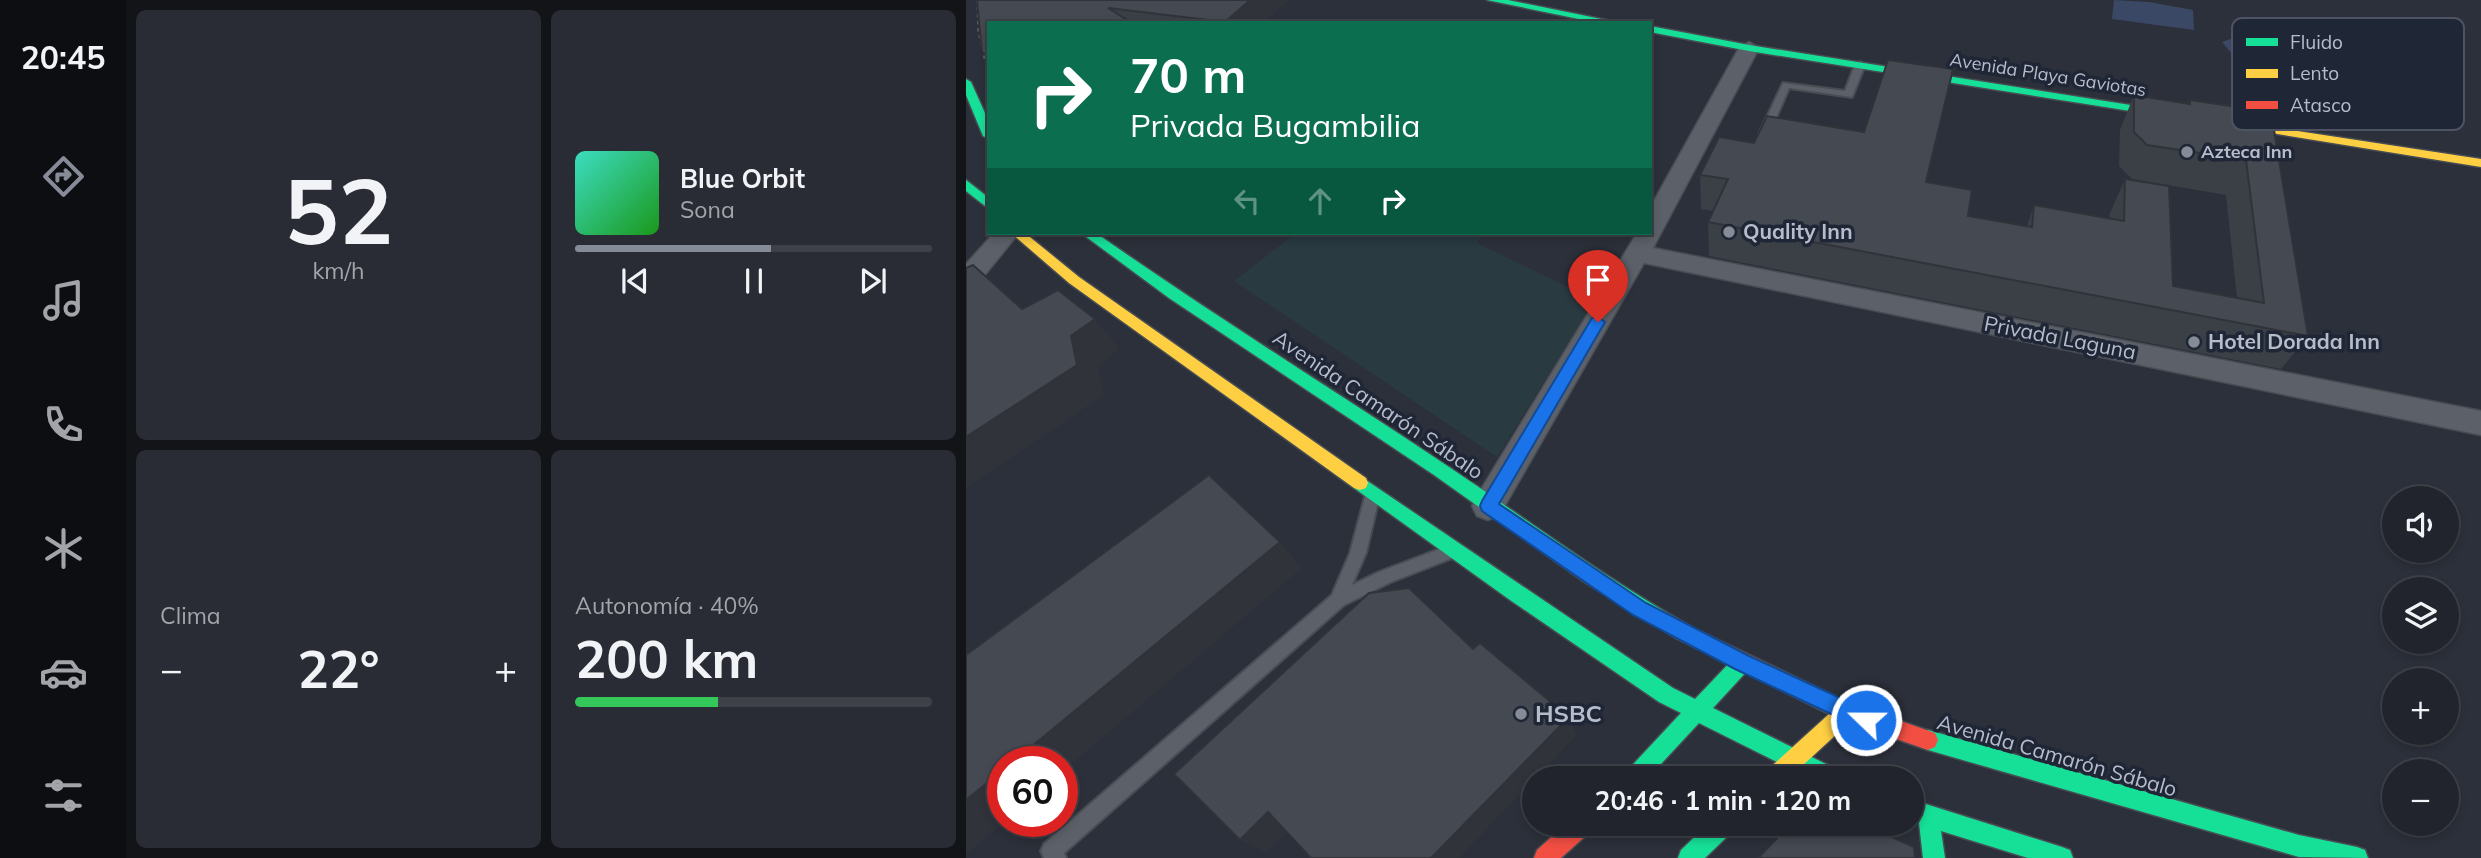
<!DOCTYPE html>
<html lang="es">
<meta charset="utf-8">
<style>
body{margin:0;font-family:Mulish,sans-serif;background:#292c34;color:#f1f3f6;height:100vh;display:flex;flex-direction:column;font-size:26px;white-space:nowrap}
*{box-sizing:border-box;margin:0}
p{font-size:23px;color:#a2a4a9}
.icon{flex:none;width:38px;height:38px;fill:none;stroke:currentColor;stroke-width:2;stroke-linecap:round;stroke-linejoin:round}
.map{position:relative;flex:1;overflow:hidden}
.side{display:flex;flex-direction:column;gap:10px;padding:10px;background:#121418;width:840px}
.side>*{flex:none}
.top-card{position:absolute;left:21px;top:21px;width:665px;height:214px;border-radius:0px;box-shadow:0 4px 10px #0003,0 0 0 2px #3e4148;background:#0b6e4f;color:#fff;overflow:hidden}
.fabs{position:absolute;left:1416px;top:486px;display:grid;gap:14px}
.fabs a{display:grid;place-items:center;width:77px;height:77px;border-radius:50%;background:#21242c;box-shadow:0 4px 10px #0003,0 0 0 2px #3e4148;font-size:35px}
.speed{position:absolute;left:21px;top:746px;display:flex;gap:14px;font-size:35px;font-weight:700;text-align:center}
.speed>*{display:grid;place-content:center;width:91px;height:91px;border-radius:50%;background:#21242c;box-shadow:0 4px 10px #0003,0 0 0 2px #3e4148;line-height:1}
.speed .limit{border:10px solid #d22;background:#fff;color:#111}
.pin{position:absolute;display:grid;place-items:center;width:60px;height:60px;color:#fff;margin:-72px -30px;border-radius:50% 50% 50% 0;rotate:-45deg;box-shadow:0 0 7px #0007}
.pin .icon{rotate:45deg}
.me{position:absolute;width:77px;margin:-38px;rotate:292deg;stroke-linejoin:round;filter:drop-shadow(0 0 5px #0008)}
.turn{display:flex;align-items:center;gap:24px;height:147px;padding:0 28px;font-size:32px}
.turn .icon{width:91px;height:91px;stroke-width:2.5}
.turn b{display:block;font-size:49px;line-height:60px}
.lanes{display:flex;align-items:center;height:66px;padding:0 28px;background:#0003;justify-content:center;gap:35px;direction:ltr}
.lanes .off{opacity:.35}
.big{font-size:52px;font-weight:700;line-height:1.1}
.side .widget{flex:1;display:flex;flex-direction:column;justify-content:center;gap:10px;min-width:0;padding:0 24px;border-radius:10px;background:#292c34}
.side .dial{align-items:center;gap:0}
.dial b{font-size:91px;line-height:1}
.song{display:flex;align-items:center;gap:21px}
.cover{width:84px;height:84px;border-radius:10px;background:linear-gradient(135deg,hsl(170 70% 55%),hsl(120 70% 35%))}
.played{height:7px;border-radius:4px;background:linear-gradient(90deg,#868b98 55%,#3e4148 55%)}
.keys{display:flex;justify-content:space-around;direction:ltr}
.heat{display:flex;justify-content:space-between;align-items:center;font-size:38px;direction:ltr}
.charge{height:10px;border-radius:5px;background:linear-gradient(90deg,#34c759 40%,#3e4148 0)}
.side .tiles{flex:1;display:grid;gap:10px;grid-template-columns:repeat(2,1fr)}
.trip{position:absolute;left:556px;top:766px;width:402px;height:70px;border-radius:35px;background:#21242c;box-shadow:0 4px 10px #0003,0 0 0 2px #3e4148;font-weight:700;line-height:70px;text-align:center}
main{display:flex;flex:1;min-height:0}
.tab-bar{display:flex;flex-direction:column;width:126px;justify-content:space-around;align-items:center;background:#0d0e12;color:#a2a4a9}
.tab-bar .icon{width:49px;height:49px}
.tab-bar .selected{color:#868b98}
.tab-bar b{font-size:32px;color:#f1f3f6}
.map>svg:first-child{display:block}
.green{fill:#293a40}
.water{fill:#3b4865}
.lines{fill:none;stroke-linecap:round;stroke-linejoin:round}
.lane-casing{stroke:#484c53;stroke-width:4}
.street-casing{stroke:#484c53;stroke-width:3}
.fast-casing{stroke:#484c53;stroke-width:3}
.slow-casing{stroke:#484c53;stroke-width:3}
.jam-casing{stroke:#484c53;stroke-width:3}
.path{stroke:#595e65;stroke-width:3.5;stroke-dasharray:3.5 3.5;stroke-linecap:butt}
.lane{fill:#5c6068;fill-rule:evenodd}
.street{fill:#5c6068;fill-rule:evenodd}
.fast{fill:#16e098;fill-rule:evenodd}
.slow{fill:#ffcf43;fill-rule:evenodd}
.jam{fill:#f24e42;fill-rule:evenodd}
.wall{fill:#3b3f46}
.shaded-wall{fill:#303339}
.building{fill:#454951;stroke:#303339;stroke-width:2}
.route{fill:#1a73e8;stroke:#114b97;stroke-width:2}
.poi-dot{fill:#868b98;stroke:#1f2636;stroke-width:2.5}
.labels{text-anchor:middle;stroke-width:7;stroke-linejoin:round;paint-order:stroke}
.far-street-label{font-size:18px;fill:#b7bccb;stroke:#1f2636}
.far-poi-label{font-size:18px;font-weight:bold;fill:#b7bccb;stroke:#1f2636;text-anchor:start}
.poi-label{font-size:21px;font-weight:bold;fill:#b7bccb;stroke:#1f2636;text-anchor:start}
.street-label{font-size:21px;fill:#b7bccb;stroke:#1f2636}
.near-poi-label{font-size:24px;font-weight:bold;fill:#b7bccb;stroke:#1f2636;text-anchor:start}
.key{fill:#1f2636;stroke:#4d5363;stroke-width:2}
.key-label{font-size:19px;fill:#b7bccb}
</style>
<main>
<nav class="tab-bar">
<b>20:45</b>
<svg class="icon selected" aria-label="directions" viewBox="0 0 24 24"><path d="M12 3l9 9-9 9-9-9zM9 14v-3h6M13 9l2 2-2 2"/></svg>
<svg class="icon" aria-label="music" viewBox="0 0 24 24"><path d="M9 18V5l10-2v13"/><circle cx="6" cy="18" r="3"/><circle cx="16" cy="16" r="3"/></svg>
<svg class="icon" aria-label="phone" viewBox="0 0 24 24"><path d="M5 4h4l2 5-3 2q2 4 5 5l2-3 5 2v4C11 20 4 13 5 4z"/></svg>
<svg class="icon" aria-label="climate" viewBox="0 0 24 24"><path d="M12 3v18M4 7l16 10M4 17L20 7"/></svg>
<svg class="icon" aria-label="car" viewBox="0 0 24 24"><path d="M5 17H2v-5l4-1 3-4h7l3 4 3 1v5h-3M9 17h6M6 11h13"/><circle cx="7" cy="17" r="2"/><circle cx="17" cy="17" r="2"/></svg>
<svg class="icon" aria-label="filters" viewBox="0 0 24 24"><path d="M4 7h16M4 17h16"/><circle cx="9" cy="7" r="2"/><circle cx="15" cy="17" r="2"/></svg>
</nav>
<section class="side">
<div class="tiles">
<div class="widget dial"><b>52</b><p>km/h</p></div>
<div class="widget">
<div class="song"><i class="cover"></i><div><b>Blue Orbit</b><p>Sona</p></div></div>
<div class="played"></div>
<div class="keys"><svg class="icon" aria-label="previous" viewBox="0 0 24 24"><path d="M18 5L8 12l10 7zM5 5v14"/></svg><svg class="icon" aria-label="pause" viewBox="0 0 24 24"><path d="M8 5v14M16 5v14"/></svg><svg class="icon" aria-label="next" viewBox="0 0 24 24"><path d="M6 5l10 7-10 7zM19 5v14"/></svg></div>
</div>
<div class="widget"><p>Clima</p>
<div class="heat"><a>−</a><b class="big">22°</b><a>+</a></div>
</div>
<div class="widget"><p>Autonomía · 40%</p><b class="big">200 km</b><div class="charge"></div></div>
</div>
</section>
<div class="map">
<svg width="1515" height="858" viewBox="0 0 1515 858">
<rect width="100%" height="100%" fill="#2c303a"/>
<polygon class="green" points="330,233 516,233 511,243 629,300 531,457 268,281"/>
<g class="water">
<polygon points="1148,0 1183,2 1227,10 1228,30 1146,19"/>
<polygon points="1264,39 1278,41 1295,50 1293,59 1272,61 1256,42"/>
</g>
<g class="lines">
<g class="lane-casing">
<g id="lane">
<polygon points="894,62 899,65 886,97 823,88 803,134 798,137 794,136 793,134 817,83 879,91 889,65"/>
<polygon points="407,487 412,489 414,493 400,553 386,585 413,572 484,545 489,547 492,552 489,557 425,582 378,605 98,853 100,858 78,858 75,851 78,844 366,595 384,553 400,493 402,489"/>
</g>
</g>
<g class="street-casing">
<g id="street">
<polygon points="783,42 793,48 687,248 1515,411 1515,435 678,263 533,516 522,520 511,516 506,506 511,496 671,233 684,233 684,208 773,48"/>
<polygon points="28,233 53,233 9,287 0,290 0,264"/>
</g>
</g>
<g class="fast-casing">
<g id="fast">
<polygon points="521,0 542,0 655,23 632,23"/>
<polygon points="684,26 783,45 1247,118 1253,121 1247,124 783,51 684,32"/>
<polygon points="0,79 5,82 23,122 23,139 17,136 0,95"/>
<polygon points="0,180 23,198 23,209 0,191"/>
<path d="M115,233H130C244,313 363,387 480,465C561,519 638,578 724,626L726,632L724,638L717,641L710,638L617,581L468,475L203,298Z"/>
<polygon points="394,476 707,688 729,699 769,657 776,654 783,657 786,663 783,669 747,708 876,772 879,779 845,779 733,723 681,779 657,779 660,772 715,713 693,702 544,600 388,488 386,483 388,478"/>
<polygon points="962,730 1333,835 1391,847 1399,850 1402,858 1333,857 962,750 955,747 952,740 955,733"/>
<polygon points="947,800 1096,847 1104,850 1107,858 1062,858 975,831 979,858 957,858 953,823 947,821"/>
<polygon points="742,824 769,824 766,832 739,858 712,858 715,850"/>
</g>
</g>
<g class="slow-casing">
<g id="slow">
<polygon points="1247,118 1515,159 1515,167 1243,123 1243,119"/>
<polygon points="45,233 59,233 113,277 400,478 402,483 400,488 394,490 388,488 103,283"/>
<polygon points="880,702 887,705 890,712 887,719 822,779 796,779 799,772 873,705"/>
</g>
</g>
<g class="jam-casing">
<g id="jam">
<polygon points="717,623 883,703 969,733 972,740 969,747 962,750 873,719 710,638 708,632 710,626"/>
<polygon points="600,824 627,824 624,832 595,858 568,858 571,850"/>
</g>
</g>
<polyline class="path" points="12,0 13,31 20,62"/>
<use href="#lane" class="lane"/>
<use href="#street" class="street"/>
<use href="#fast" class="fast"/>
<use href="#slow" class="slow"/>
<use href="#jam" class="jam"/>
</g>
<g class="wall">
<polygon points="11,0 322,0 297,23 23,23 23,61 16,52"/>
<polygon points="1168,95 1222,103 1224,100 1305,112 1342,336 1315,369 743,256 742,222 747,211 735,209 734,175 961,182 1002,216 1061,226 1068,205 1143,218 1144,213 1159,179 1207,286 1271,298 1260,195 1166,179 1153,166 1154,130"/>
</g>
<g class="shaded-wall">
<polygon points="284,0 322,0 297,23 260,23 259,22"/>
<polygon points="129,319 154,349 132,366 138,395 0,488 0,437 105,336"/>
<polygon points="314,542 336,568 96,772 96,761 48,761"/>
<polygon points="603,717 611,735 493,858 465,858"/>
<polygon points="37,770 37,821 39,821 0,854 0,800"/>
<polygon points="302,812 327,826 301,853 274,840"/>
</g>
<g class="building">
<polygon points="11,0 284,0 259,22 142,8 166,23 23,23 23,57 16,52"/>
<polygon points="922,60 987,69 960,182 1006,190 1002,216 1066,227 1068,205 1158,221 1159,179 1203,186 1207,286 1298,303 1280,160 1181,145 1168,132 1168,95 1224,104 1224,100 1305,112 1342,336 742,222 762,179 734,175 753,137 788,143 801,116 898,132"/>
<polygon points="7,265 56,309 92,290 129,319 105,336 111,365 0,437 0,268"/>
<polygon points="243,475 314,542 48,761 37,761 37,770 0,800 0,655"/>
<polygon points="443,588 507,649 514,643 603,717 465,858 345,858 302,812 274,840 208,774 403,593"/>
<polygon points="825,824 897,824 948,847 949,858 792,858"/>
</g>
<polygon class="route" points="632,317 639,322 533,504 680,603 783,656 907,713 910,720 907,727 900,730 893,727 769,669 667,615 516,511 514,506 516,501 626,318"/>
<g class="poi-dot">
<circle cx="1221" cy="152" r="7"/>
<circle cx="763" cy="232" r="7"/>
<circle cx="1228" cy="342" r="7"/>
<circle cx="555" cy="714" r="7"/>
</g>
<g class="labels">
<g class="far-street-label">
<text transform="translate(1082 75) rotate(9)" y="6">Avenida Playa Gaviotas</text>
</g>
<g class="far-poi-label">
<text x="1235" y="158">Azteca Inn</text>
</g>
<g class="poi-label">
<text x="777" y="239">Quality Inn</text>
<text x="1242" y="349">Hotel Dorada Inn</text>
</g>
<g class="street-label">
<text transform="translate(1094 338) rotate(11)" y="7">Privada Laguna</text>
<text transform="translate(412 405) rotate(34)" y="7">Avenida Camarón Sábalo</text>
<text transform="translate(1091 756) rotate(16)" y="7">Avenida Camarón Sábalo</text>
</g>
<g class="near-poi-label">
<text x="569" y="722">HSBC</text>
</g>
</g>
<rect x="1266" y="18" width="232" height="112" rx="10" class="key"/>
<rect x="1280" y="38" width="32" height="8" fill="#16e098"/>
<rect x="1280" y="69" width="32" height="9" fill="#ffcf43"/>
<rect x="1280" y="101" width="32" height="8" fill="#f24e42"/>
<g class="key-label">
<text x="1324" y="49">Fluido</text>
<text x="1324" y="80">Lento</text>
<text x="1324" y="112">Atasco</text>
</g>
</svg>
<div class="fabs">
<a><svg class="icon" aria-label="sound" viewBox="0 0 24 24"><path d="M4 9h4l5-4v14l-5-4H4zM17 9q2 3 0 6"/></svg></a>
<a><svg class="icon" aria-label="layers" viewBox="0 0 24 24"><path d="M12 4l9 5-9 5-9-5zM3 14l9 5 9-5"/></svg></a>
<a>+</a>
<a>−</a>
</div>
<div class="speed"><div class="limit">60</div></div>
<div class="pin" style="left:632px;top:322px;background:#d93025"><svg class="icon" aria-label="arrive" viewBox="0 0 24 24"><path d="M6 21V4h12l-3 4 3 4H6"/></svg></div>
<svg class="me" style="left:900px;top:720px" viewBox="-20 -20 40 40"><circle r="17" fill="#1a73e8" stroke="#fff" stroke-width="3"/><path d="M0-11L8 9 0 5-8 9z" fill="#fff"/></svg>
<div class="trip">20:46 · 1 min · 120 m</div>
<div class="top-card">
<div class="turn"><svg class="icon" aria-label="right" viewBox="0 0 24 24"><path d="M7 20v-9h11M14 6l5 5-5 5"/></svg><div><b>70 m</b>Privada Bugambilia</div></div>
<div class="lanes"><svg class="icon off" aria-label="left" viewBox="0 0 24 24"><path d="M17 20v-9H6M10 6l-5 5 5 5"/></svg><svg class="icon off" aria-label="ahead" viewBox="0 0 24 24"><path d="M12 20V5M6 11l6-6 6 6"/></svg><svg class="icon" aria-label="right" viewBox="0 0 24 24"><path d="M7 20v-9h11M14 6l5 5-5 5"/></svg></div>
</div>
</div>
</main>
